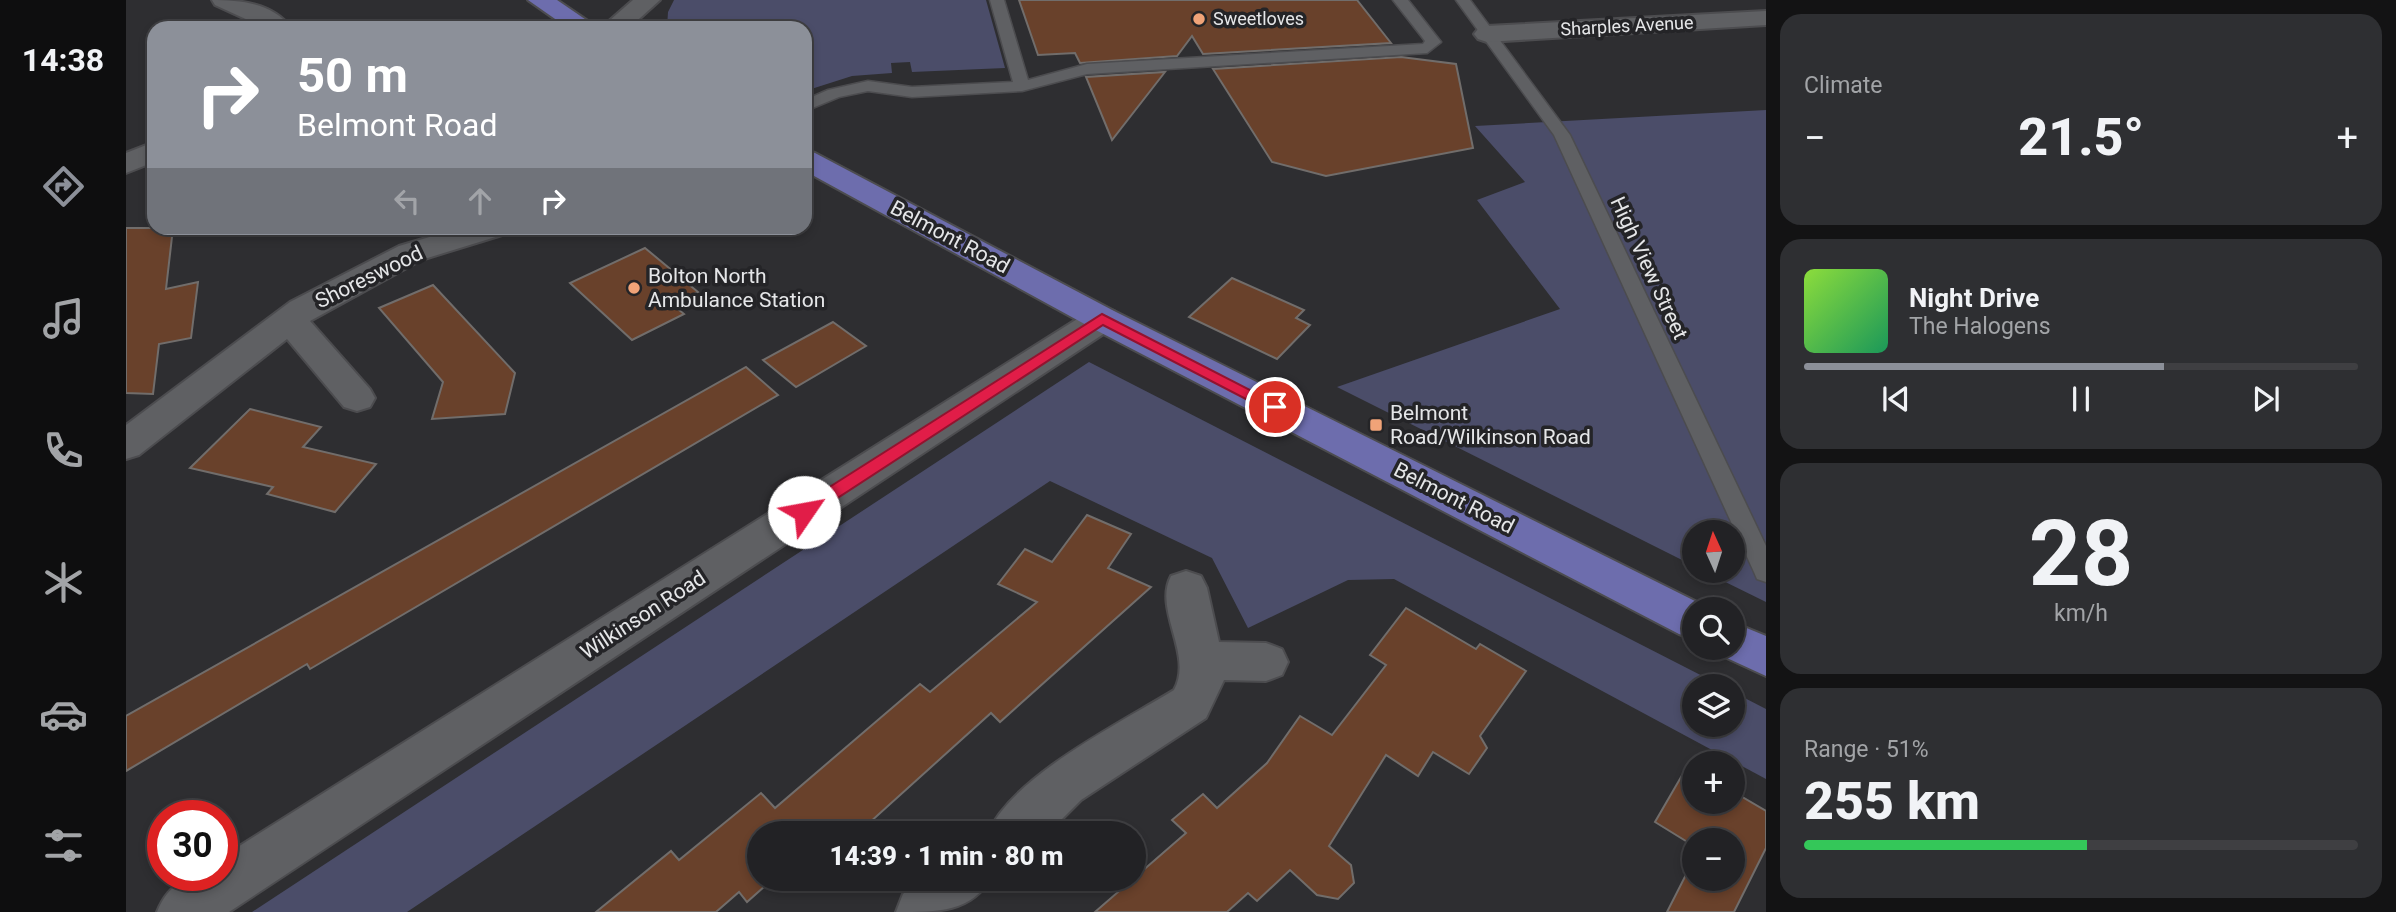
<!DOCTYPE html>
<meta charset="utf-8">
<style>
body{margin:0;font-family:Roboto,sans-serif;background:#2e2f32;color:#f1f3f6;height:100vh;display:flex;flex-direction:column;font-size:26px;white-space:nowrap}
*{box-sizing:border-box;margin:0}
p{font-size:23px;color:#a2a4a7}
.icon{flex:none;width:38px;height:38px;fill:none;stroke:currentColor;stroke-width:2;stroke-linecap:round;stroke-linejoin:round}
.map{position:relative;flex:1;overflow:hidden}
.panel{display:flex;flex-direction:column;gap:14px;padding:14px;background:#131314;width:630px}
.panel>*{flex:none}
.guide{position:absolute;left:21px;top:21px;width:665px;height:214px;border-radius:21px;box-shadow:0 4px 10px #0003,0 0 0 2px #3f3f42;background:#8c9099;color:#fff;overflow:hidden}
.needle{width:46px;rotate:357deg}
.controls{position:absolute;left:1556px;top:520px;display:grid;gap:14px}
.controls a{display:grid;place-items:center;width:63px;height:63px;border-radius:50%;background:#222225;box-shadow:0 4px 10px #0003,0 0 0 2px #3f3f42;font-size:35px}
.speed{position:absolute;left:21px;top:800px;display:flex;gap:14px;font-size:35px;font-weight:700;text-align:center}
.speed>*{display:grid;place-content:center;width:91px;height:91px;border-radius:50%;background:#222225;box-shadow:0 4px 10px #0003,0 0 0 2px #3f3f42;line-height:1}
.speed .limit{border:10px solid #d22;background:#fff;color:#111}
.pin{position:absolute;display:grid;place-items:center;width:60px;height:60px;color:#fff;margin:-30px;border:4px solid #fff;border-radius:50%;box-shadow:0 2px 7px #0007}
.me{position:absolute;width:77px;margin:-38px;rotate:57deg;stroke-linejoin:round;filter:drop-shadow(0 0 5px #0008)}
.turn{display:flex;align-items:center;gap:24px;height:147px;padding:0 35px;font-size:32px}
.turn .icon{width:91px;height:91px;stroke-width:2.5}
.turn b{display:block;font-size:49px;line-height:60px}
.lanes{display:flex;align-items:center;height:66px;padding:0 35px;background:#0003;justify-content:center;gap:35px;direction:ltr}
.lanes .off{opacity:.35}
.big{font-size:52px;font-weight:800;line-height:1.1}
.panel .tile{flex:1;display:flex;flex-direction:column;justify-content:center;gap:10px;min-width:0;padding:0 24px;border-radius:21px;background:#2e2f32}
.panel .dial{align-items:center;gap:0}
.dial b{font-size:91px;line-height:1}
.song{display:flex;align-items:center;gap:21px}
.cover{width:84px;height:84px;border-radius:10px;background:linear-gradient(135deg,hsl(90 70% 55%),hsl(150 70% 35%))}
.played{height:7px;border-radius:4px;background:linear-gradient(90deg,#8c9099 65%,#3f3f42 65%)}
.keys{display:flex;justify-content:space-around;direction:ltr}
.heat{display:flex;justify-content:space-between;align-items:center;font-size:38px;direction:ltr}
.charge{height:10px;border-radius:5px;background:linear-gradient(90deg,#34c759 51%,#3f3f42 0)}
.trip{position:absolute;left:621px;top:821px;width:399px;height:70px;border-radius:35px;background:#222225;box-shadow:0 4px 10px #0003,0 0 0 2px #3f3f42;font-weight:800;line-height:70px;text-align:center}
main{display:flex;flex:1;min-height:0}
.tab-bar{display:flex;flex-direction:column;width:126px;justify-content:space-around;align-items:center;background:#0e0e0f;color:#a2a4a7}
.tab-bar .icon{width:49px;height:49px}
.tab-bar .selected{color:#8c9099}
.tab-bar b{font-size:32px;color:#f1f3f6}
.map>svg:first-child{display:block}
.green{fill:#4b4d69}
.building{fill:#69412b;stroke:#716d6b;stroke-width:2}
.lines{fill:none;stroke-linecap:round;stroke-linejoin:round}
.lane-casing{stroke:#4c4c4f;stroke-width:3}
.street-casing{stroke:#4c4c4f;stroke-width:4}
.primary-casing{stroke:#4c4c4f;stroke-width:4}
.lane{fill:#5f6063;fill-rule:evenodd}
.street{fill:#5f6063;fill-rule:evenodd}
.primary{fill:#6d6dad;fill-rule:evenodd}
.route{fill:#e11d48;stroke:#92132f;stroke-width:2}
.poi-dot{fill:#f0a378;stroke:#242427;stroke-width:2.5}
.labels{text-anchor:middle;stroke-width:7;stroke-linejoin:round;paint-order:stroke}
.far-poi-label{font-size:18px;fill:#e5e6e8;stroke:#242427;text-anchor:start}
.far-street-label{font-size:18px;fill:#e5e6e8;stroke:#242427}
.street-label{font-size:21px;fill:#e5e6e8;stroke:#242427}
.poi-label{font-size:21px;fill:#e5e6e8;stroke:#242427;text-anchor:start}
</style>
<main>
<nav class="tab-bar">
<b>14:38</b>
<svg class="icon selected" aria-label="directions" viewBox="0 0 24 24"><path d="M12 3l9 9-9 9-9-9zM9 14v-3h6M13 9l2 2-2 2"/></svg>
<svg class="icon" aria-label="music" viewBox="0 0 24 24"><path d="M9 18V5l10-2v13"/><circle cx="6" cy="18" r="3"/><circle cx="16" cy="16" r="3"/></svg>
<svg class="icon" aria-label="phone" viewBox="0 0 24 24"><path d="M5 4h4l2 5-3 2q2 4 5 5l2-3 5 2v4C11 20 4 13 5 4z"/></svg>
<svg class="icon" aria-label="climate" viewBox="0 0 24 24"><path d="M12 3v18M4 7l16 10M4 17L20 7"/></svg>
<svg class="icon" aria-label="car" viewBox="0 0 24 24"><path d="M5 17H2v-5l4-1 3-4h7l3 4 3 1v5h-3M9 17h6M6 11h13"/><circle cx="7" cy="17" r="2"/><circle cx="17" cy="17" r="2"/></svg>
<svg class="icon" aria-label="filters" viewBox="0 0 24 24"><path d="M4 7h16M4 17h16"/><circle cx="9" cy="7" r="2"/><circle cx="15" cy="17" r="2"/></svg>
</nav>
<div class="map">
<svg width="1640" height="912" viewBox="0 0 1640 912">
<rect width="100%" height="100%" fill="#2e2e31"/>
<g class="green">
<polygon points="548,0 860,0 879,68 786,72 784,62 765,63 766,73 726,76 679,91 679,28 541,28 542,12"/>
<polygon points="1640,110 1640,602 1577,571 1606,570 1606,532 1568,532 1568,566 1211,387 1434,309 1351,200 1399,182 1349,126"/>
<polygon points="963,362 1596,686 1568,686 1568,724 1606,724 1607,692 1640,709 1640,779 1268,579 1222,580 1122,628 1086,558 924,481 281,912 126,912"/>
</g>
<g class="building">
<polygon points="893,0 1231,0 1265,43 1077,54 1066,36 1051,56 954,63 949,53 912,55"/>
<polygon points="1275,57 1330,64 1347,148 1200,176 1146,162 1087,69"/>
<polygon points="1039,72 986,140 960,77"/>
<polygon points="0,228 47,228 40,289 72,282 65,338 33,344 27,394 0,393"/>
<polygon points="519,248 572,292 547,305 558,314 506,340 444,283"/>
<polygon points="1106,278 1178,310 1170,318 1184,325 1151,359 1063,317"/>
<polygon points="307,285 389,373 379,414 306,419 317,382 253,308"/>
<polygon points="707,322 740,346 670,387 637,360"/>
<polygon points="620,367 652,395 184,669 181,664 0,771 0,716"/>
<polygon points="124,409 195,427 177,447 250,464 209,512 141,494 147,487 64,468"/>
<polygon points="961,515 1005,534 982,568 1025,587 874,722 865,713 732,833 634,833 634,878 648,878 621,902 613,892 590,912 470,912 545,851 553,860 635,793 649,808 794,684 804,692 911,602 872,584 899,549 926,562"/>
<polygon points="1280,608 1350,649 1354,644 1400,671 1354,736 1361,748 1343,774 1307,752 1292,776 1260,755 1203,846 1225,865 1228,883 1212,899 1191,895 1164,870 1131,901 1122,893 1101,912 969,912 1060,833 1046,820 1077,794 1091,808 1141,763 1174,716 1206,735 1260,665 1244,655"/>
<polygon points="1562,765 1568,768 1568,802 1606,802 1606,791 1640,811 1640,848 1608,912 1541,912 1568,859 1568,878 1606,878 1606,840 1568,840 1568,846 1529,822"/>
</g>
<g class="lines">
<g class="lane-casing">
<g id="lane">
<polygon points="864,0 878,0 902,80 961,64 1297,44 1299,41 1296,37 1267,0 1282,0 1315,42 1301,53 961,74 896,91 786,97 742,91 713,97 679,111 679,100 702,90 742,81 786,87 887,82"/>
<polygon points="1330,0 1344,0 1444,135 1640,546 1640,582 1631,579 1628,572 1428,135"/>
</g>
</g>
<g class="street-casing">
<g id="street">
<path d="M86,0C114,0 147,3 165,28H139L89,5Z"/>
<polygon points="507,0 534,0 503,28 475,28"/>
<polygon points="1640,11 1640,25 1361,42 1352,39 1348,34 1352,29 1361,26"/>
<polygon points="28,142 28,162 0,173 0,153"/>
<polygon points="334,228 381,228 376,235 295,260 184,321 244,389 249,398 244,407 231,411 218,407 161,339 13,455 0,459 0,425 164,302 273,246"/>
<path d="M976,308L988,311L993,319L988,327L103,912H31C44,880 64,875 96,875V857L964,311Z"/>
<path d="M1060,571L1075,576L1081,588L1093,642L1140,643L1156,649L1162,662L1156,675L1140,681L1098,680L1080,718L955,800L922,833H862C887,776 994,723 1048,690C1068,655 1027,610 1045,576Z"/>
<path d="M797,878H865C845,912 813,912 770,912L777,894Z"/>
</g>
</g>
<g class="primary-casing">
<g id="primary">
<polygon points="402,0 431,0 472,28 442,28"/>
<polygon points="679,150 689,153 988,311 1583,608 1568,609 1568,639 1553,634 964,327 679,171"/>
<polygon points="1606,622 1640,636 1640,676 1590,653 1588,648 1606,648"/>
</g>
</g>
<use href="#lane" class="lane"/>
<use href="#street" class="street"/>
<use href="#primary" class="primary"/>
</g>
<polygon class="route" points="976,314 1157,407 1149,412 1143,411 977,325 684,516 672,516 672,507"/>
<g class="poi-dot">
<circle cx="1073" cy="19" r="7"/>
<circle cx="508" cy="288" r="7"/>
<rect x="1243" y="418" width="14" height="14" rx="3.5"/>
</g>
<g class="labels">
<g class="far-poi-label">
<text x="1087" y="25">Sweetloves</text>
</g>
<g class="far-street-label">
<text transform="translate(1501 26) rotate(-3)" y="6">Sharples Avenue</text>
</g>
<g class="street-label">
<text transform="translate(824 237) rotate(28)" y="7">Belmont Road</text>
<text transform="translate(1523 268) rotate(65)" y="7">High View Street</text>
<text transform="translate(243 277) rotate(-26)" y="7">Shoreswood</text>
<text transform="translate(1328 498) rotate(27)" y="7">Belmont Road</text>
<text transform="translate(517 615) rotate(-33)" y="7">Wilkinson Road</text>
</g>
<g class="poi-label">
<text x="522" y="283">Bolton North<tspan x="522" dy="24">Ambulance Station</tspan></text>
<text x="1264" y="420">Belmont<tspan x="1264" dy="24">Road/Wilkinson Road</tspan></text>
</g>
</g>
</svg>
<div class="controls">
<a><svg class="needle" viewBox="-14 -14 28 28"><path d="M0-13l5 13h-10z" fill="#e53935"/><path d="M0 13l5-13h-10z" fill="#a2a4a7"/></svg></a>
<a><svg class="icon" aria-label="search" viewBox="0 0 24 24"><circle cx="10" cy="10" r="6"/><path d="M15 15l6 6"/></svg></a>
<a><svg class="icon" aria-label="layers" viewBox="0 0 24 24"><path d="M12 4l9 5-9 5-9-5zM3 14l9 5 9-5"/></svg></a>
<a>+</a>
<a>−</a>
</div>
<div class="speed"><div class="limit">30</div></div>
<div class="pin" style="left:1149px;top:407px;background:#d93025"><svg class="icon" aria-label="arrive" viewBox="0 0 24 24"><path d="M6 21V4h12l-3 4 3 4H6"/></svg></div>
<svg class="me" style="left:678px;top:512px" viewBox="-20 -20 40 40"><circle r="19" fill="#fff"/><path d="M0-13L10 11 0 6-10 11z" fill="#e11d48"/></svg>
<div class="trip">14:39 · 1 min · 80 m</div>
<div class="guide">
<div class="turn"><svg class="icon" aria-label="right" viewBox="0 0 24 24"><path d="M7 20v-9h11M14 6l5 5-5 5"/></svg><div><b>50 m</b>Belmont Road</div></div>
<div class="lanes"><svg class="icon off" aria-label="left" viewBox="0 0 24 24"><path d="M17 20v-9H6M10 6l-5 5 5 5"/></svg><svg class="icon off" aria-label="ahead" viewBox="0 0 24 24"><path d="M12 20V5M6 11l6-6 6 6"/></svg><svg class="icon" aria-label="right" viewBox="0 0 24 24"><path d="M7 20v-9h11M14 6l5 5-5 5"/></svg></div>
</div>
</div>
<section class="panel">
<div class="tile"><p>Climate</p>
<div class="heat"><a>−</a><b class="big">21.5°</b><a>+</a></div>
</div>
<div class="tile">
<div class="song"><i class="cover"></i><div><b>Night Drive</b><p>The Halogens</p></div></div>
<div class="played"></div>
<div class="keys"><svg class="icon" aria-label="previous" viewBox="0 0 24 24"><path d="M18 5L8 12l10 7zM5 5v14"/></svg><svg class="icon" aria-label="pause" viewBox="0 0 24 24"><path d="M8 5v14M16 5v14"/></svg><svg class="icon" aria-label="next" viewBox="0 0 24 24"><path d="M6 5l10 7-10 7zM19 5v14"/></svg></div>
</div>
<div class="tile dial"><b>28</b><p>km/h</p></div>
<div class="tile"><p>Range · 51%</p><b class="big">255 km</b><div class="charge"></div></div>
</section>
</main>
